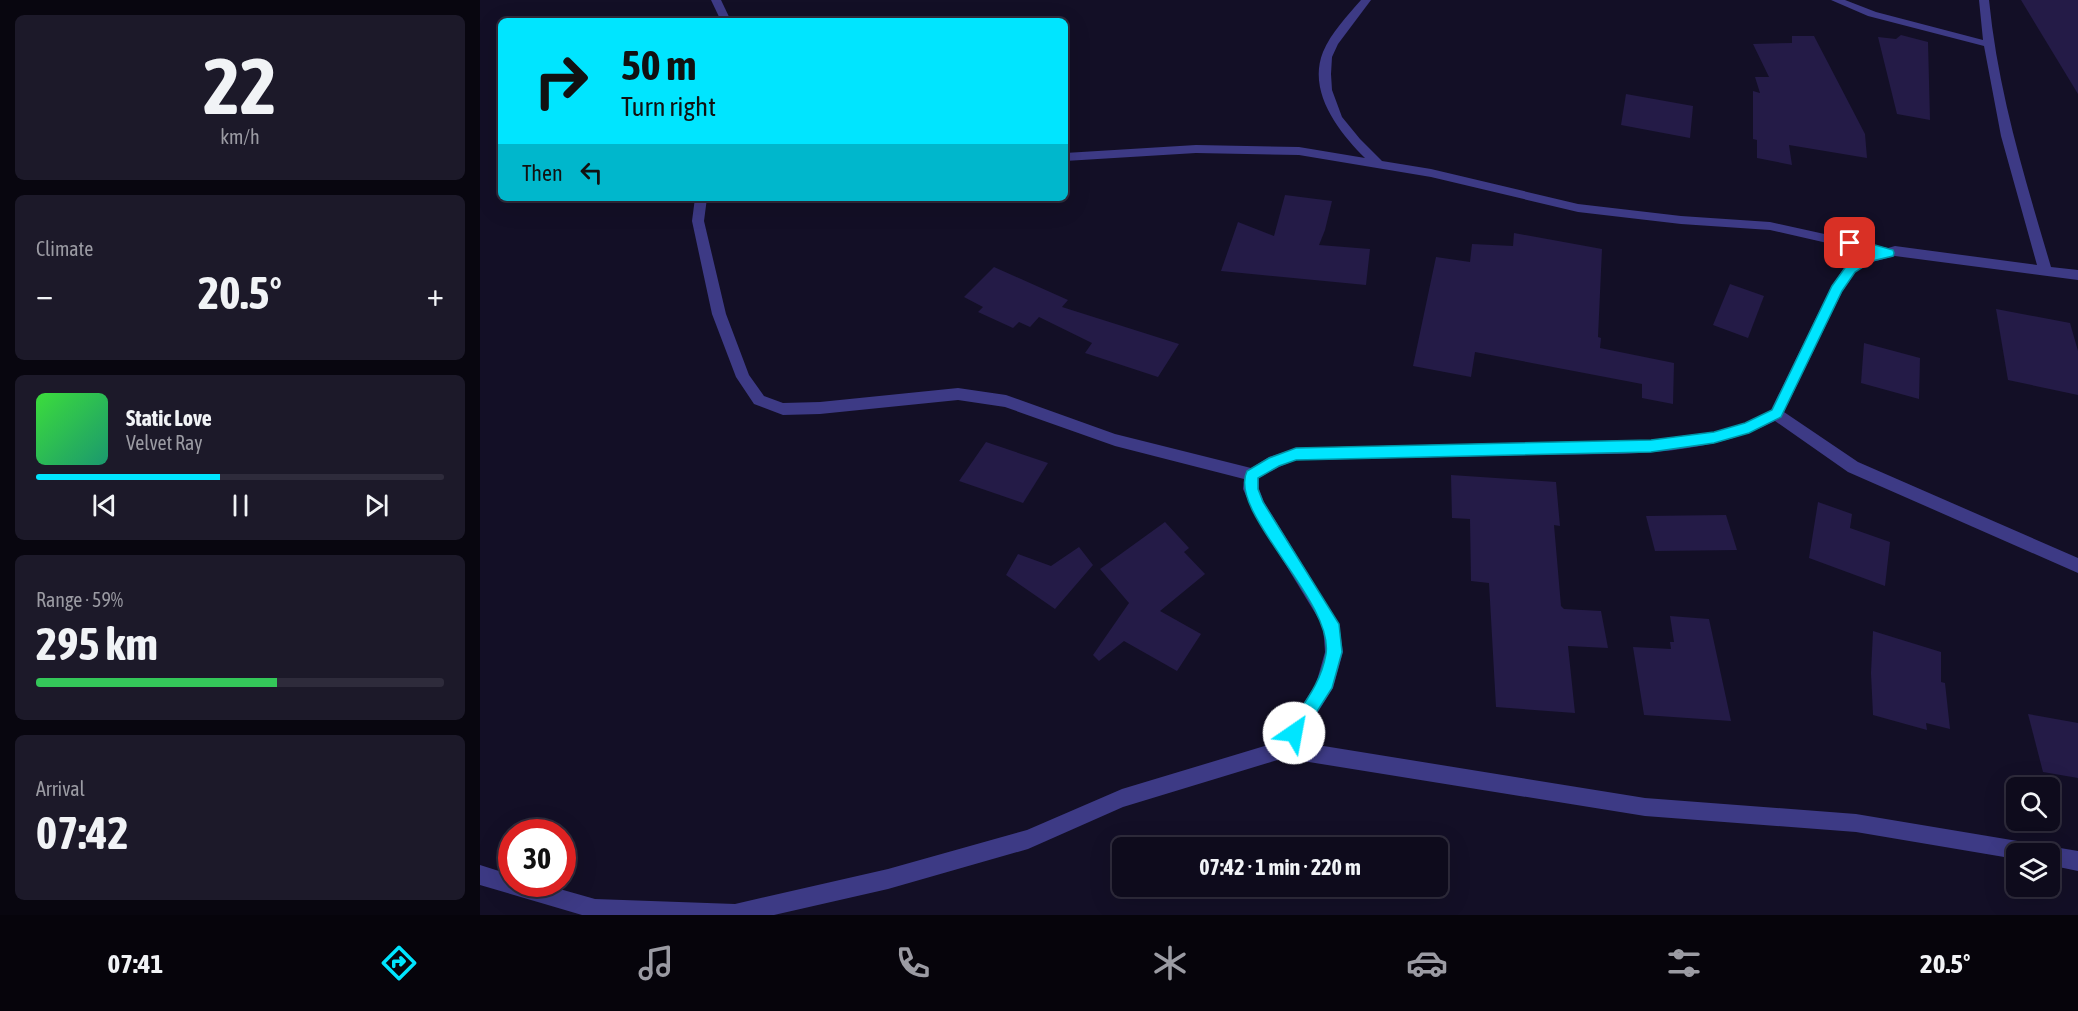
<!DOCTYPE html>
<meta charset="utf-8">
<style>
body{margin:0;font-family:"Asap Condensed",sans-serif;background:#1c1929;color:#f1f3f6;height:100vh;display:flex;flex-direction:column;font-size:22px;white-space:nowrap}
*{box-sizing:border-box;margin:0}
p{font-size:20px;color:#9b9ba3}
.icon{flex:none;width:33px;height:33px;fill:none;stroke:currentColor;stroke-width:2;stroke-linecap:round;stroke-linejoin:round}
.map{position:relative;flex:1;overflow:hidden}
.panel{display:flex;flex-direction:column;gap:15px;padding:15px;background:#08060f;width:480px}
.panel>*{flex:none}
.banner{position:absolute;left:18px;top:18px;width:570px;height:183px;border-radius:9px;box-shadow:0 6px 24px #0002,0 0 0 2px #2e2b3b;background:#00e5ff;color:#111;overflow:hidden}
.buttons{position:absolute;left:1526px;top:777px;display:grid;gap:12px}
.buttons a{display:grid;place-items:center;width:54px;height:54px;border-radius:9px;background:#0e0b1c;box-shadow:0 6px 24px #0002,0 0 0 2px #2e2b3b;font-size:30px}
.speed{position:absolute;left:18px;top:819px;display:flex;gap:12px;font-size:30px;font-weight:700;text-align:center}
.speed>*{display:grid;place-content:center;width:78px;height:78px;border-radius:50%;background:#0e0b1c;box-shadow:0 6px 24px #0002,0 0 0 2px #2e2b3b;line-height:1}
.speed .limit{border:9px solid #d22;background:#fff;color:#111}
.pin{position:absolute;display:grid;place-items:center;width:51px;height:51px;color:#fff;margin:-26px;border-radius:12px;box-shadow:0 3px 9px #0006}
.me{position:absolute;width:66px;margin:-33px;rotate:33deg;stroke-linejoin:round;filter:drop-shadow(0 0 4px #0008)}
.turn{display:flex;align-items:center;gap:21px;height:126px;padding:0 24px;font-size:27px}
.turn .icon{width:78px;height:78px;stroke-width:2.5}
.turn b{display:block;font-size:42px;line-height:51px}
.then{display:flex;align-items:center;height:57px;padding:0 24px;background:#0003;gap:12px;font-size:22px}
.big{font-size:45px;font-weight:700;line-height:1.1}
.panel .tile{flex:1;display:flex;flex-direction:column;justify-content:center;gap:9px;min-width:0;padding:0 21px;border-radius:9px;background:#1c1929}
.panel .dial{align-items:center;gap:0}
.dial b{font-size:78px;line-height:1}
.song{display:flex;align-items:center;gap:18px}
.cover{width:72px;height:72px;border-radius:9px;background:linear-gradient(135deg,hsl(120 70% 55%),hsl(160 70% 35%))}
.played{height:6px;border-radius:3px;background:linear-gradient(90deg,#00e5ff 45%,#2e2b3b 45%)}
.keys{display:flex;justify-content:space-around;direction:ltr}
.heat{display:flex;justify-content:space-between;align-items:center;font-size:33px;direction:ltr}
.charge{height:9px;border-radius:4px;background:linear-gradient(90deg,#34c759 59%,#2e2b3b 0)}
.trip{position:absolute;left:632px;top:837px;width:336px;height:60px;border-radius:9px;background:#0e0b1c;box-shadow:0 6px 24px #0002,0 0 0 2px #2e2b3b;font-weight:700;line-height:60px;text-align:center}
.tab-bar{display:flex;height:96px;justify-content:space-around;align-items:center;background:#06040b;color:#9b9ba3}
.tab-bar .icon{width:42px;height:42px}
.tab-bar .current{color:#00e5ff}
.tab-bar b{font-size:27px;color:#f1f3f6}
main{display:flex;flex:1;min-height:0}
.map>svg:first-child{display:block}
.building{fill:#241b47}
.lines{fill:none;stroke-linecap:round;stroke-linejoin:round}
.minor{fill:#3d3a85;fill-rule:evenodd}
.route{fill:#00e5ff;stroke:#0095a6;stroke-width:1.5}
</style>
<main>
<section class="panel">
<div class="tile dial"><b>22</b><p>km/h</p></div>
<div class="tile"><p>Climate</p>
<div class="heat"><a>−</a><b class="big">20.5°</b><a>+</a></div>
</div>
<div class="tile">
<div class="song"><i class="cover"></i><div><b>Static Love</b><p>Velvet Ray</p></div></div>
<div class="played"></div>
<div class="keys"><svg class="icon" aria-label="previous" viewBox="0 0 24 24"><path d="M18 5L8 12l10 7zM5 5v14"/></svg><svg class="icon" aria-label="pause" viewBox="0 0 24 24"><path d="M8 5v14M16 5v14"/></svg><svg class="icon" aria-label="next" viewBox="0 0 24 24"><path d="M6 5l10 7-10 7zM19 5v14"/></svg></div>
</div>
<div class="tile"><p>Range · 59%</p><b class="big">295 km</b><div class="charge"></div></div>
<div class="tile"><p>Arrival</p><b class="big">07:42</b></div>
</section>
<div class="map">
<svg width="1598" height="915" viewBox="0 0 1598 915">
<rect width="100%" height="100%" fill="#130f26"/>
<g class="building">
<polygon points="1541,0 1598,0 1598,94"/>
<polygon points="1421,35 1448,42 1450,120 1417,114 1398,37 1416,39"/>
<polygon points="1312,36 1334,36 1385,134 1387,158 1309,145 1312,165 1277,158 1277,140 1273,139 1273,91 1280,93 1275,77 1289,77 1273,44 1312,43"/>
<polygon points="1146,94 1213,106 1210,138 1141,125"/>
<polygon points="805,195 852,201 845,230 839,245 890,249 886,285 741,271 758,222 794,236"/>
<polygon points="1034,233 1122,249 1118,337 1121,338 1120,348 1194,363 1193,404 1162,398 1162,384 995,352 991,377 933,366 956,257 990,262 992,244 1033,246"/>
<polygon points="514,267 588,300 582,307 699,344 678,377 605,353 612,343 559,317 550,327 539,322 533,328 498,312 503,307 484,297"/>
<polygon points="1250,284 1284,296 1268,338 1233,325"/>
<polygon points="1516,309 1590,323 1598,351 1598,395 1528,380"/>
<polygon points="1384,343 1440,358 1439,399 1381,383"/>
<polygon points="506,442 568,463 543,503 479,481"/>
<polygon points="971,475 1076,482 1080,526 1074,525 1081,606 1084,609 1121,611 1128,648 1088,646 1095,713 1016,707 1009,583 991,581 990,519 972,518"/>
<polygon points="1338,502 1372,514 1370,528 1410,542 1405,586 1329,558"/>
<polygon points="1246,515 1257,550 1175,551 1166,516"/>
<polygon points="685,522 709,548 704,552 725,574 680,611 721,634 697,671 644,641 619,661 613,655 649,603 620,569"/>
<polygon points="599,547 613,565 575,609 526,575 538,554 571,566"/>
<polygon points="1190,616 1229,619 1251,721 1164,715 1153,647 1191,649 1190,642 1194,642"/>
<polygon points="1393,631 1461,652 1461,682 1465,683 1470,729 1446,723 1447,730 1393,715 1391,673"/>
<polygon points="1548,714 1598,723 1598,778 1563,772"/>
</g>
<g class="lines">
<g class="minor">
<polygon points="231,0 241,0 251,21 241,21"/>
<path d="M881,0H891L858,44L852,57L851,74L852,90L862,117L880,139L902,161L951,169L1098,204L1201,216L1290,222L1408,248L1415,246L1557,265L1521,136L1504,46L1388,16L1351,0H1365L1396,12L1503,40L1499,0H1509C1518,92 1545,179 1571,267L1598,270V280L1415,256L1392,262L1376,271L1362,292L1304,412L1378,462L1598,558V573L1368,472L1295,421C1221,460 1131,453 1049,455C971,457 894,459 816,460L799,467L779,478V489L784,502L859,624L863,652L853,688L819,742L1165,798L1376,814L1598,851V871L1569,865V854H1536V859L1376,832L1165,816L804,758L643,807L548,849L408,889L294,915H102L0,885V865L32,875V884H62L115,899L255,904L408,869L547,830L642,789L798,742L836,684L845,652L843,626L773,511L763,489L764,479L635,446L525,407L478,400L340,414L303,415L274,404L256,377L232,314L212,221L215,198H227L224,221L246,314L269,375L284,396L303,403L340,402L478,388L526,395L635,434L771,468L789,457L816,448L1171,440L1234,432L1265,423L1291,410L1351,287L1366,265L1391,253L1290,230L1201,224L1098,212L951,177L819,155L716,153L585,161V153L716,145L819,147L885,158C859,132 827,92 843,52C851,33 867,16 881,0Z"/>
</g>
</g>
<path class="route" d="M1370,238L1413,250L1414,253L1413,256L1392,261L1375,272L1362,291L1301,417L1269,433L1234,443L1171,452L816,460L799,466L778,478V489L783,502L859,624L862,652L852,688L820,738L814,741L809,738L806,733L809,727C824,703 841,683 846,654C854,601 747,512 767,471L789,458L816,448L1171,440L1234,432L1265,423L1292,410L1352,286L1367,265L1393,253L1366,245L1364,243Z"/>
</svg>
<div class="buttons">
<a><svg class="icon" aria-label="search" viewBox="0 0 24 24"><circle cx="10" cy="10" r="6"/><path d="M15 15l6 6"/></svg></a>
<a><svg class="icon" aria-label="layers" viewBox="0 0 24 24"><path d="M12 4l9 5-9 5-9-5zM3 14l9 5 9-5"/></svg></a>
</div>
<div class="speed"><div class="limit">30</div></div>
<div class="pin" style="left:1370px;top:243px;background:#d93025"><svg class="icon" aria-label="arrive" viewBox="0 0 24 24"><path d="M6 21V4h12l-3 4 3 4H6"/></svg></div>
<svg class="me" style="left:814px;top:733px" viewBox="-20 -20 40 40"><circle r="19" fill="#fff"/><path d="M0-13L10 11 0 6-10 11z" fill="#00e5ff"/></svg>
<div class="trip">07:42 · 1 min · 220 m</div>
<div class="banner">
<div class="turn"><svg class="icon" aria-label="right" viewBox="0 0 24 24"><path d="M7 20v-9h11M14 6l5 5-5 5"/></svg><div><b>50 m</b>Turn right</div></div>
<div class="then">Then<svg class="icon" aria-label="left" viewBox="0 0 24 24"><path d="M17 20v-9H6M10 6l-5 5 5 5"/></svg></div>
</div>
</div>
</main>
<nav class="tab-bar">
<b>07:41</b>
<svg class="icon current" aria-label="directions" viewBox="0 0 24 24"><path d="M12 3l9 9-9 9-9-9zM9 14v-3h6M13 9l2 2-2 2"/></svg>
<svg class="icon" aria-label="music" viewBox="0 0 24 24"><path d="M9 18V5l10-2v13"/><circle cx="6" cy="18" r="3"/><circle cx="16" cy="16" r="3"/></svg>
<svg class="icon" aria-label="phone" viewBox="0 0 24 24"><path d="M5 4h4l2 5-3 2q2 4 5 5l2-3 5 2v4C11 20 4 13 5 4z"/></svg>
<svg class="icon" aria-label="climate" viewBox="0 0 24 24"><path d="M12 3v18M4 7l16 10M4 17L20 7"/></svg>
<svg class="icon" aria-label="car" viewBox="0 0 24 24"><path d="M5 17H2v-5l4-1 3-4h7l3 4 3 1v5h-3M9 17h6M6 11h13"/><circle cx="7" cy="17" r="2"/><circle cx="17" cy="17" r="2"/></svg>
<svg class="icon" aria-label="filters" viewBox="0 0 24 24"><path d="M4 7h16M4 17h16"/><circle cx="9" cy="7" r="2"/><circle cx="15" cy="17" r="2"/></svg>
<b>20.5°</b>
</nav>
